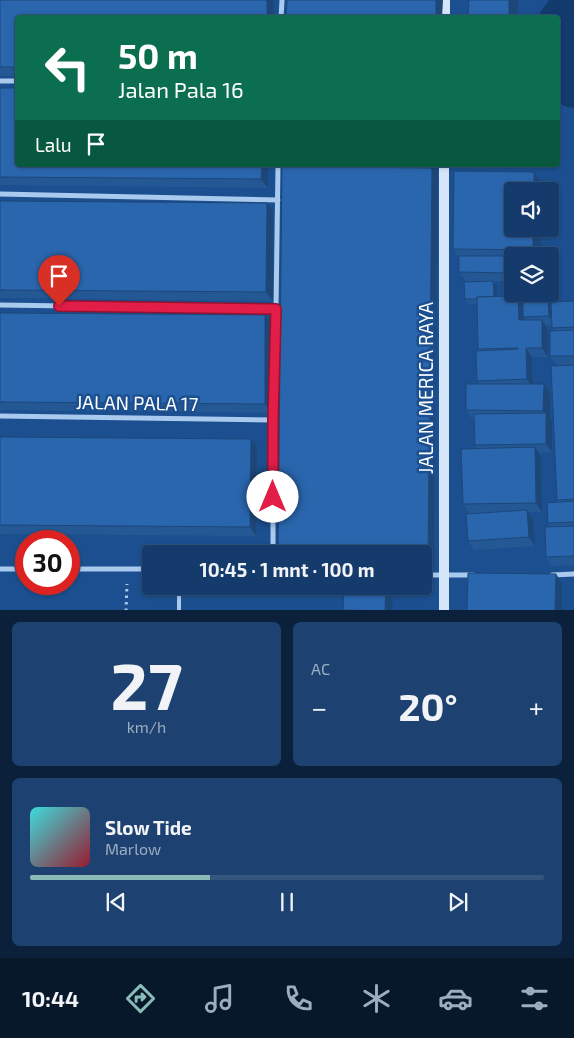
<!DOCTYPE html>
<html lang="id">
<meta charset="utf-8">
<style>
body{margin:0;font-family:"Exo 2",sans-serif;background:#1d4271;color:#f1f3f6;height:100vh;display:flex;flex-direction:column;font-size:19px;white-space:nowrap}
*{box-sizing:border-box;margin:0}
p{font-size:16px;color:#9dadc1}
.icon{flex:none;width:28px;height:28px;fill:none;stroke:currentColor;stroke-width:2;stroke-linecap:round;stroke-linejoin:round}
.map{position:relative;height:610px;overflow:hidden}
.sheet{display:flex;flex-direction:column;gap:12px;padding:12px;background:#0b203b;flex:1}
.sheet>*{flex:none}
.banner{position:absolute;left:15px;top:15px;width:545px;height:152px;border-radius:5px;box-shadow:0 1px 4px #0004,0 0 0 1px #33557e;background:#0b6e4f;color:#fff;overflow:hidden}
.controls{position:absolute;left:504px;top:182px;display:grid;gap:10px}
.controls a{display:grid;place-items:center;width:55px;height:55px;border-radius:5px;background:#143b6b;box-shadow:0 1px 4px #0004,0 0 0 1px #33557e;font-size:25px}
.speed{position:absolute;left:15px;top:530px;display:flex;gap:10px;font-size:25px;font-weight:700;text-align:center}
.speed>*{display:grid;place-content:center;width:65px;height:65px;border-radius:50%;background:#143b6b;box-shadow:0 1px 4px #0004,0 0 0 1px #33557e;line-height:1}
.speed .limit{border:8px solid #d22;background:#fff;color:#111}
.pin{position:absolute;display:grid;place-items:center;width:42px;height:42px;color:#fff;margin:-51px -21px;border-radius:50% 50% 50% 0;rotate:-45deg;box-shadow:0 0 5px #0007}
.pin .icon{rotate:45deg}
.me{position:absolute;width:55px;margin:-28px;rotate:0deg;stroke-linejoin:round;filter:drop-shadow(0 0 4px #0008)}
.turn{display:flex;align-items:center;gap:18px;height:105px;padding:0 20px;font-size:22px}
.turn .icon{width:65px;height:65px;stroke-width:2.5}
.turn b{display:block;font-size:35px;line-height:42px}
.then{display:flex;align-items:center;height:48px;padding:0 20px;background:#0003;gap:10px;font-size:19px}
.big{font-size:38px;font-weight:700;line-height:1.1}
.sheet .card{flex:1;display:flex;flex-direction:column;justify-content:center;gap:8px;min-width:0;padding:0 18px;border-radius:8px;background:#1d4271}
.sheet .dial{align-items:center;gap:0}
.dial b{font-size:65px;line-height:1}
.song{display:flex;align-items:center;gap:15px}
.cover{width:60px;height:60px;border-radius:8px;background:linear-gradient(135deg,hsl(180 70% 55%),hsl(350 70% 35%))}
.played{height:5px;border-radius:2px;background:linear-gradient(90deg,#8bbbb9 35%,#33557e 35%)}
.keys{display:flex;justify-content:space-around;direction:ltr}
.heat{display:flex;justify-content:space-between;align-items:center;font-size:28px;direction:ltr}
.sheet .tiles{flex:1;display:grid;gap:12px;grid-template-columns:1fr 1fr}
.card:last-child{grid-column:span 2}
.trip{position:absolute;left:142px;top:545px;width:290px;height:50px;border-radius:5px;background:#143b6b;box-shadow:0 1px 4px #0004,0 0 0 1px #33557e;font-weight:700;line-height:50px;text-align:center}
.tabs{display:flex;height:80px;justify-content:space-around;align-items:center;background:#08182b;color:#9dadc1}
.tabs .icon{width:35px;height:35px}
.tabs .active{color:#8bbbb9}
.tabs b{font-size:22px;color:#f1f3f6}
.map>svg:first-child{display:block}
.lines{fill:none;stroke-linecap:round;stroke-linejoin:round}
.river{stroke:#123a6d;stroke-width:48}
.path{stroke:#a9c9ee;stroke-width:3;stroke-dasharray:2.5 4;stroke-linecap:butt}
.lane{stroke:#a9c9ee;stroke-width:4}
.street{stroke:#a9c9ee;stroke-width:5}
.secondary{stroke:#d6e6fa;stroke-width:10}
.wall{fill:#245895;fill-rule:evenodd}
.shaded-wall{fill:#1d4779}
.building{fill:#2a66ad;stroke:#1d4779}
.route-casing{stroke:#92132f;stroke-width:12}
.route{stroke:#e11d48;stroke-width:9}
.labels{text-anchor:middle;stroke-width:5;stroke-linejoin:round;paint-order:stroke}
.street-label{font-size:19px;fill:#fff;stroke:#1b4f8f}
</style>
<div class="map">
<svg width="574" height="611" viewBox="0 0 574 611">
<rect width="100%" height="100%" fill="#1b4f8f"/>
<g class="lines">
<polyline class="river" points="574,7 562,23 574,84"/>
<polyline class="path" points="126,611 127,584"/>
<polyline class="lane" points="179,611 179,586"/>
<g class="street">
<polyline points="281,18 282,0"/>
<polyline points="0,81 18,81"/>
<polyline points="0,194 278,200"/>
<polyline points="0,305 276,309"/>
<polyline points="0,416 273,420"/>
<polyline points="273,554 273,420 276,309 278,165"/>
<polyline points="0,569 26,569"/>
<polyline points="69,569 151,569"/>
<polyline points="424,575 473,575"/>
<polyline points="552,575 574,574"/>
</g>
<g class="secondary">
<polyline points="445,18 445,0"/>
<polyline points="444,165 444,611"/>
</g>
</g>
<g class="wall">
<polygon points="0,0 274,0 273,18 18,18 18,76 0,76"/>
<polygon points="0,88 268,165 268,188 0,185"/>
<polygon points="282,165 438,165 434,567 424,567 424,554"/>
<polygon points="465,165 512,165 512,168"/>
<path d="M534,172L543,185L512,229H542V256H512V294H550V279L554,285L555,302L574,301V365H557L550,356L553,330L552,328L551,325L546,326L548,329V357H532L533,384H544L550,393V418L552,422V452L539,453L541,456L542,512H528L533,519L535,546L474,550L468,541L484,513H469L463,504L477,449L475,445L474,419H472L466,410L479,384L477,381L479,351L478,349L477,304H468L465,299L478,281H466L459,272V257L453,249ZM494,281H504V293L506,297H497V285Z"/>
<polygon points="0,201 273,212 273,301 0,298"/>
<polygon points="0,313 265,315 272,324 271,413 0,410"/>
<polygon points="574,365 574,565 552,566 546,557 550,527 548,523 558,502 557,500"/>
<polygon points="0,437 257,447 256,536 0,534"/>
</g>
<g class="shaded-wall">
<polygon points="267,0 274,0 273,18 267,18"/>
<polygon points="436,0 443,0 442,18 436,18"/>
<rect x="509" y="0" width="9" height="18"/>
<polygon points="262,165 268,165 268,188 261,179"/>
<polygon points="429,165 438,165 434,567 428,558 432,168"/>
<polygon points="534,172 543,185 543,191 534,191"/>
<polygon points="267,203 273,212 273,301 266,292"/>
<polygon points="533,229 542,229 542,256 538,256 533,250"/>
<polygon points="550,279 554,285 555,325 549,316 548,294 550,294"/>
<polygon points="493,281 497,285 497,303 494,298"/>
<polygon points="518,296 524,305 523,317 525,319 525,329 519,320"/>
<polygon points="265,315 272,324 271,413 265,404"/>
<polygon points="542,320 548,329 548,357 542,348"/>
<polygon points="526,348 532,357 533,388 527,379"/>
<polygon points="544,384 550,393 550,418 552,422 552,452 546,444 546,414 543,411"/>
<polygon points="251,439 257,447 256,536 250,527"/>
<polygon points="535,447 541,456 542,512 536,503"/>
<polygon points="527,510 533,519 535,546 529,537"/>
<polygon points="556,574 562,583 562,611 555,611"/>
<polygon points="386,586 388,586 393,594 392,611 385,611"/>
</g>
<g class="building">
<polygon points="0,0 267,0 267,18 18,18 18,67 0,67"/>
<polygon points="287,0 436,0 436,18 286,18"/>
<polygon points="469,0 509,0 509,18 468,18"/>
<polygon points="0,88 18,88 18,165 262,165 261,179 0,177"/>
<polygon points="282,165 346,165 348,167 432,168 428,558 424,558 424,554 278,554"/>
<polygon points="454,171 534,172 534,191 512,191 512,229 533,229 533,250 453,249"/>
<polygon points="0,201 267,203 266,292 0,290"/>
<polygon points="459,256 512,256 512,273 459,272"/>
<polygon points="512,277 512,293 504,293 504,278"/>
<polygon points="493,281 494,297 477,297 477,299 465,299 464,282"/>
<polygon points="523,294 548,294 549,316 523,317"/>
<polygon points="518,296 519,320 542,320 542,348 526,348 527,379 477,381 476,351 518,349 518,348 478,349 477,297"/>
<polygon points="574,301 574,327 552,328 551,302"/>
<polygon points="0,313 265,315 265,404 0,402"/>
<polygon points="574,330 574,356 550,356 550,331"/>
<polygon points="574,365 574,499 557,500 551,366"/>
<polygon points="466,384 544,384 543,411 466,410"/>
<polygon points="546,413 546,444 475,445 474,414"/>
<polygon points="0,437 251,439 250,527 0,525"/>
<polygon points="535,447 536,503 463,504 461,449"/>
<polygon points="574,501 574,522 548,523 547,503"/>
<polygon points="527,510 529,537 468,541 466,514"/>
<polygon points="574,526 574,556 546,557 545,527"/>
<polygon points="468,573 556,574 555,611 467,611"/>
<polygon points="344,586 386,586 385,611 343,610"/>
</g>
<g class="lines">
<g class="route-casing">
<polyline id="route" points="59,306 276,309 273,420 273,497"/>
</g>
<use href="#route" class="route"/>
</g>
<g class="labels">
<g class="street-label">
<text transform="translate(426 388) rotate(-90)" y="7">JALAN MERICA RAYA</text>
<text transform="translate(137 403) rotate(1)" y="7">JALAN PALA 17</text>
</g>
</g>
</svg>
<div class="controls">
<a><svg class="icon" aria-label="sound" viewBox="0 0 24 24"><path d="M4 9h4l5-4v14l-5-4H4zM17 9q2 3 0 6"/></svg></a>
<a><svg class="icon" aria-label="layers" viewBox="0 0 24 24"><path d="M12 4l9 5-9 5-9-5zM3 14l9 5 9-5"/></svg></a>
</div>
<div class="speed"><div class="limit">30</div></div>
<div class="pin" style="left:59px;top:306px;background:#d93025"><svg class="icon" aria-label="arrive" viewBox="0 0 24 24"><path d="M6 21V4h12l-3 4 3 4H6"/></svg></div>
<svg class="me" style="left:273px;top:497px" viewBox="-20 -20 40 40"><circle r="19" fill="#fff"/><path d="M0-13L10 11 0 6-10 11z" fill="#e11d48"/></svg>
<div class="trip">10:45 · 1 mnt · 100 m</div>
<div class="banner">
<div class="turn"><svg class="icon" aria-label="left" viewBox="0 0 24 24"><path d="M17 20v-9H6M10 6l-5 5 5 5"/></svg><div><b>50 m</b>Jalan Pala 16</div></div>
<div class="then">Lalu<svg class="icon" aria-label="arrive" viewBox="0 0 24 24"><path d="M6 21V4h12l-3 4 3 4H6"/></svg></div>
</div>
</div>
<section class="sheet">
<div class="tiles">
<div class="card dial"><b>27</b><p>km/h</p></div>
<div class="card"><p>AC</p>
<div class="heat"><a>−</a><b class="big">20°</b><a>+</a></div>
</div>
<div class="card">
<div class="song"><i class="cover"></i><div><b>Slow Tide</b><p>Marlow</p></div></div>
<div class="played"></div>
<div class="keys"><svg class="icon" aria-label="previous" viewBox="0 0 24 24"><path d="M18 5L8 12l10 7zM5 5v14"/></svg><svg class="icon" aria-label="pause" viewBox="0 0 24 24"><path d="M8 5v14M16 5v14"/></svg><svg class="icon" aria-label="next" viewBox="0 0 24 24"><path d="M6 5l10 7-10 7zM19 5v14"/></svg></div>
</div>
</div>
</section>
<nav class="tabs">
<b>10:44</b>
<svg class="icon active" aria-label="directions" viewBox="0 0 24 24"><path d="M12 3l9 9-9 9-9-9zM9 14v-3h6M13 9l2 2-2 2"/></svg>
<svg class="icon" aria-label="music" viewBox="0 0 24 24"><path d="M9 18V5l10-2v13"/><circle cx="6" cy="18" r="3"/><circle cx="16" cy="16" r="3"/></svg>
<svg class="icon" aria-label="phone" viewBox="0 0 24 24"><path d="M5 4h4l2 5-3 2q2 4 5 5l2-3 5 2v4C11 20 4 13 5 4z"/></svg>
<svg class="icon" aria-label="climate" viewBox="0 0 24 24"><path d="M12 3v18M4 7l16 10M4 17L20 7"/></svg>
<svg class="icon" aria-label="car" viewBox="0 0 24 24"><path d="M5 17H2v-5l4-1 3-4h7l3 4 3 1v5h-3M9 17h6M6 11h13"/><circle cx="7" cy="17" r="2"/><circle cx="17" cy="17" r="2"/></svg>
<svg class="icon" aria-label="filters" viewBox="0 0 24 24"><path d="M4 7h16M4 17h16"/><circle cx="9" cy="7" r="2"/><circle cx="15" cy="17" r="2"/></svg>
</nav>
